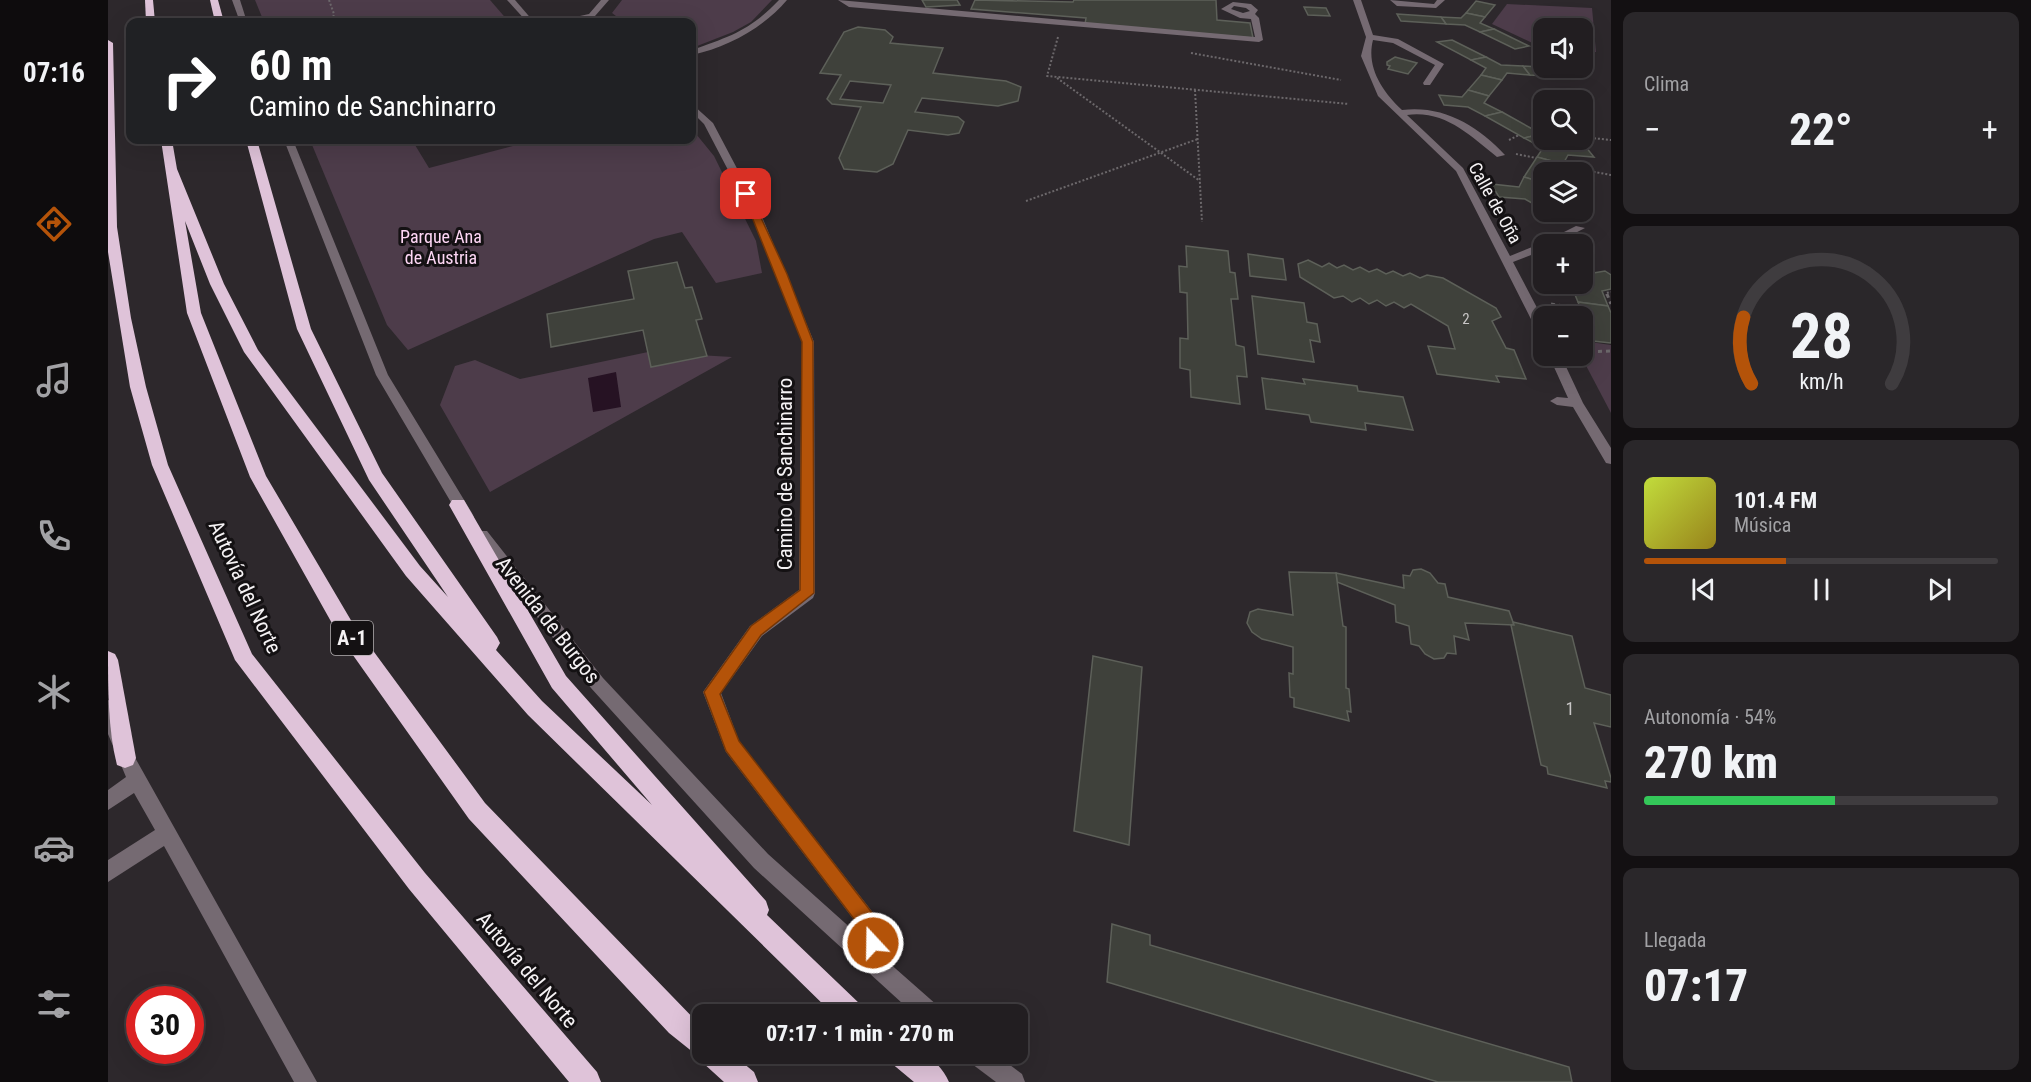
<!DOCTYPE html>
<html lang="es">
<meta charset="utf-8">
<style>
body{margin:0;font-family:"Roboto Condensed",sans-serif;background:#2a272a;color:#f1f3f6;height:100vh;display:flex;flex-direction:column;font-size:22px;white-space:nowrap}
*{box-sizing:border-box;margin:0}
p{font-size:20px;color:#a2a2a5}
.icon{flex:none;width:33px;height:33px;fill:none;stroke:currentColor;stroke-width:2;stroke-linecap:round;stroke-linejoin:round}
.map{position:relative;flex:1;overflow:hidden}
.panel{display:flex;flex-direction:column;gap:12px;padding:12px;background:#131012;width:420px}
.panel>*{flex:none}
.top-card{position:absolute;left:18px;top:18px;width:570px;height:126px;border-radius:12px;box-shadow:0 6px 24px #0002,0 0 0 2px #3f3c3f;background:#202124;color:#fff;overflow:hidden}
.fabs{position:absolute;left:1425px;top:18px;display:grid;gap:12px}
.fabs a{display:grid;place-items:center;width:60px;height:60px;border-radius:12px;background:#221e21;box-shadow:0 6px 24px #0002,0 0 0 2px #3f3c3f;font-size:30px}
.speed{position:absolute;left:18px;top:986px;display:flex;gap:12px;font-size:30px;font-weight:700;text-align:center}
.speed>*{display:grid;place-content:center;width:78px;height:78px;border-radius:50%;background:#221e21;box-shadow:0 6px 24px #0002,0 0 0 2px #3f3c3f;line-height:1}
.speed .limit{border:9px solid #d22;background:#fff;color:#111}
.pin{position:absolute;display:grid;place-items:center;width:51px;height:51px;color:#fff;margin:-26px;border-radius:12px;box-shadow:0 3px 9px #0006}
.me{position:absolute;width:66px;margin:-33px;rotate:339deg;stroke-linejoin:round;filter:drop-shadow(0 0 4px #0008)}
.turn{display:flex;align-items:center;gap:21px;height:126px;padding:0 24px;font-size:27px}
.turn .icon{width:78px;height:78px;stroke-width:2.5}
.turn b{display:block;font-size:42px;line-height:51px}
.big{font-size:45px;font-weight:800;line-height:1.1}
.panel .widget{flex:1;display:flex;flex-direction:column;justify-content:center;gap:9px;min-width:0;padding:0 21px;border-radius:12px;background:#2a272a}
.panel .dial{align-items:center;gap:0}
.dial svg{height:156px;overflow:visible;fill:none;stroke:#3f3c3f;stroke-width:7;stroke-linecap:round;text-anchor:middle}
.dial text{fill:#f1f3f6;stroke:none}
.song{display:flex;align-items:center;gap:18px}
.cover{width:72px;height:72px;border-radius:9px;background:linear-gradient(135deg,hsl(70 70% 55%),hsl(50 70% 35%))}
.played{height:6px;border-radius:3px;background:linear-gradient(90deg,#b45309 40%,#3f3c3f 40%)}
.keys{display:flex;justify-content:space-around;direction:ltr}
.heat{display:flex;justify-content:space-between;align-items:center;font-size:33px;direction:ltr}
.charge{height:9px;border-radius:4px;background:linear-gradient(90deg,#34c759 54%,#3f3c3f 0)}
.trip{position:absolute;left:584px;top:1004px;width:336px;height:60px;border-radius:12px;background:#221e21;box-shadow:0 6px 24px #0002,0 0 0 2px #3f3c3f;font-weight:800;line-height:60px;text-align:center}
main{display:flex;flex:1;min-height:0}
.tab-bar{display:flex;flex-direction:column;width:108px;justify-content:space-around;align-items:center;background:#0e0c0d;color:#a2a2a5}
.tab-bar .icon{width:42px;height:42px}
.tab-bar .selected{color:#b45309}
.tab-bar b{font-size:27px;color:#f1f3f6}
.map>svg:first-child{display:block}
.green{fill:#4d3c4a}
.water{fill:#261223}
.building{fill:#3f413b;stroke:#5d6059;stroke-width:1.5;fill-rule:evenodd}
.lines{fill:none;stroke-linecap:round;stroke-linejoin:round}
.path-far1{stroke:#6c686b;stroke-width:2;stroke-dasharray:2 2;stroke-linecap:butt}
.path{stroke:#6c686b;stroke-width:3;stroke-dasharray:4 4;stroke-linecap:butt}
.minor{fill:#756a72;fill-rule:evenodd}
.highway{fill:#dfc3d9;fill-rule:evenodd}
.route{fill:#b45309;stroke:#753606;stroke-width:1.5}
.labels{text-anchor:middle;stroke-width:6;stroke-linejoin:round;paint-order:stroke}
.far-number-label{font-size:15px;fill:#c8c6c6}
.far-street-label{font-size:18px;fill:#f5f2f4;stroke:#141113}
.far-park-label{font-size:18px;fill:#fdd6f4;stroke:#141113}
.number-label{font-size:18px;fill:#c8c6c6}
.shield{fill:#141113;stroke:#b2aeb0;stroke-width:1.5}
.shield-label{font-size:20px;font-weight:bold;fill:#f5f2f4}
.street-label{font-size:21px;fill:#f5f2f4;stroke:#141113}
</style>
<main>
<nav class="tab-bar">
<b>07:16</b>
<svg class="icon selected" aria-label="directions" viewBox="0 0 24 24"><path d="M12 3l9 9-9 9-9-9zM9 14v-3h6M13 9l2 2-2 2"/></svg>
<svg class="icon" aria-label="music" viewBox="0 0 24 24"><path d="M9 18V5l10-2v13"/><circle cx="6" cy="18" r="3"/><circle cx="16" cy="16" r="3"/></svg>
<svg class="icon" aria-label="phone" viewBox="0 0 24 24"><path d="M5 4h4l2 5-3 2q2 4 5 5l2-3 5 2v4C11 20 4 13 5 4z"/></svg>
<svg class="icon" aria-label="climate" viewBox="0 0 24 24"><path d="M12 3v18M4 7l16 10M4 17L20 7"/></svg>
<svg class="icon" aria-label="car" viewBox="0 0 24 24"><path d="M5 17H2v-5l4-1 3-4h7l3 4 3 1v5h-3M9 17h6M6 11h13"/><circle cx="7" cy="17" r="2"/><circle cx="17" cy="17" r="2"/></svg>
<svg class="icon" aria-label="filters" viewBox="0 0 24 24"><path d="M4 7h16M4 17h16"/><circle cx="9" cy="7" r="2"/><circle cx="15" cy="17" r="2"/></svg>
</nav>
<div class="map">
<svg width="1503" height="1082" viewBox="0 0 1503 1082">
<rect width="100%" height="100%" fill="#2d282c"/>
<g class="green">
<polygon points="147,0 382,0 401,22 156,22"/>
<polygon points="514,0 664,0 643,22 625,32 584,48 584,22 516,22 504,13"/>
<polygon points="1399,4 1484,8 1488,52 1475,52 1474,28 1436,28 1435,48 1384,24"/>
<polygon points="584,129 606,156 648,241 654,273 608,283 574,232 546,239 300,350 279,325 202,140 304,140 321,168 428,140 584,140"/>
<polygon points="1475,341 1503,345 1503,413 1473,356"/>
<polygon points="540,352 624,357 382,492 332,405 347,366 367,360 412,379"/>
</g>
<polygon class="water" points="508,372 513,407 485,412 480,378"/>
<g class="building">
<polygon points="814,0 849,0 852,5 818,7"/>
<polygon points="867,0 965,2 966,0 1108,0 1109,20 1142,23 1145,38 977,24 978,18 863,9"/>
<polygon points="1368,1 1387,5 1377,17 1358,13"/>
<polygon points="1196,7 1218,8 1222,16 1200,15"/>
<polygon points="1358,13 1377,17 1372,23 1386,29 1372,32 1357,25 1338,24 1333,17 1353,18"/>
<polygon points="1289,14 1333,17 1338,24 1293,21"/>
<path d="M750,27L777,30L785,37L782,43L835,48L825,73L898,81L913,87L910,101L890,106L814,98L807,112L850,117L856,122L851,133L840,135L800,130L785,164L769,172L736,169L731,158L753,107L724,104L719,99L733,75L712,73L736,32ZM742,81L783,85L775,103L732,99Z"/>
<polygon points="1386,29 1421,46 1407,49 1372,32"/>
<polygon points="1344,40 1378,57 1363,60 1329,42"/>
<polygon points="1287,57 1309,63 1300,74 1280,69 1282,66 1279,65 1279,62"/>
<polygon points="1378,57 1393,65 1415,66 1422,75 1399,73 1394,80 1373,75 1378,68 1363,60"/>
<polygon points="1415,66 1463,69 1471,78 1422,75"/>
<polygon points="1373,75 1394,80 1381,96 1360,90"/>
<polygon points="1360,90 1381,96 1376,103 1394,112 1377,116 1360,107 1336,105 1331,95 1354,97"/>
<polygon points="1394,112 1428,131 1433,134 1416,138 1377,116"/>
<polygon points="1433,134 1436,140 1452,144 1477,146 1486,157 1460,155 1455,164 1429,157 1435,148 1416,138"/>
<polygon points="1429,157 1455,164 1449,172 1436,172 1436,183 1416,177"/>
<polygon points="1416,177 1436,183 1436,210 1417,199 1391,197 1383,184 1411,187"/>
<polygon points="1078,246 1120,251 1122,272 1127,273 1130,299 1123,299 1128,345 1136,347 1139,377 1129,376 1132,404 1083,397 1082,370 1072,368 1072,338 1080,339 1079,293 1072,292 1071,266 1079,267"/>
<polygon points="1140,254 1175,259 1178,280 1142,276"/>
<polygon points="1200,260 1214,267 1221,263 1229,268 1236,265 1245,270 1252,267 1261,272 1269,269 1278,274 1285,271 1295,276 1302,273 1312,278 1319,275 1335,278 1388,308 1393,317 1384,321 1398,348 1406,350 1418,379 1388,376 1391,382 1329,374 1320,346 1347,349 1340,326 1303,304 1296,308 1286,302 1278,306 1269,300 1261,304 1252,298 1244,302 1235,296 1226,298 1192,277 1190,264"/>
<polygon points="569,262 577,288 584,287 594,319 588,320 599,356 543,367 535,330 443,347 439,314 526,299 520,271"/>
<polygon points="1497,271 1503,275 1503,289 1494,291 1500,306 1470,302 1463,285 1459,284 1474,284 1474,275"/>
<polygon points="1144,296 1196,303 1199,322 1209,324 1212,342 1202,340 1206,362 1150,354"/>
<polygon points="1470,302 1500,306 1503,313 1503,343 1485,341"/>
<polygon points="1154,378 1197,384 1195,379 1249,386 1250,391 1295,397 1305,430 1257,423 1258,430 1203,422 1201,415 1158,409"/>
<polygon points="1313,569 1322,573 1330,583 1337,584 1340,597 1401,611 1406,625 1357,623 1361,640 1346,636 1348,654 1339,653 1336,658 1326,659 1317,654 1311,646 1303,644 1301,626 1288,622 1287,605 1229,582 1228,573 1296,588 1295,575 1302,576 1305,570"/>
<polygon points="1181,572 1228,573 1235,626 1238,627 1238,688 1241,689 1243,712 1239,711 1241,721 1186,707 1186,698 1182,697 1181,673 1185,674 1185,647 1154,639 1144,632 1139,623 1142,612 1150,609 1185,615"/>
<polygon points="1405,622 1464,636 1477,688 1503,695 1503,727 1486,723 1503,778 1503,782 1497,781 1499,788 1440,774 1439,767 1433,765 1403,625 1406,625"/>
<polygon points="985,656 1034,667 1021,845 966,831"/>
<polygon points="1004,924 1042,935 1042,945 1461,1067 1464,1082 1330,1082 999,982"/>
</g>
<g class="lines">
<g class="path-far1">
<polyline points="221,0 226,14 224,22"/>
<polyline points="950,37 939,76 1241,104"/>
<polyline points="1083,53 1233,80"/>
<polyline points="949,78 1092,181"/>
<polyline points="1087,90 1094,222"/>
<polyline points="1428,131 1436,132"/>
<polyline points="1474,137 1503,140"/>
<polyline points="1401,140 1411,135"/>
<polyline points="1408,154 1428,158"/>
<polyline points="1454,166 1503,175"/>
<polyline points="918,201 1090,139"/>
<polyline points="1499,296 1498,293 1503,292"/>
</g>
<g class="path">
<polyline points="1499,294 1503,304"/>
<polyline points="1443,304 1473,309"/>
<polyline points="1474,352 1503,351"/>
</g>
<g class="minor">
<polygon points="124,0 132,0 139,22 132,22"/>
<polygon points="399,0 407,0 426,22 419,22"/>
<polygon points="493,0 501,0 487,16 493,22 486,22 481,19 445,22 481,14"/>
<path d="M671,0H679C654,29 620,47 584,55V50C623,36 641,31 671,0Z"/>
<path d="M730,0L1147,37L1143,19L1132,18L1113,9L1125,2L1143,4L1150,10L1147,14L1151,18L1155,40L1151,42L741,7ZM1126,6L1138,8L1142,11L1135,13L1123,9Z"/>
<path d="M1245,0H1253L1265,35L1290,39L1336,64L1322,85H1316L1315,83L1327,65L1285,43L1265,40C1258,67 1274,91 1294,110C1335,105 1369,125 1397,155L1389,157C1361,135 1337,110 1299,115L1355,168L1402,256L1434,243L1468,226L1477,228L1446,244H1436V250L1405,262L1436,321V337L1430,333L1348,171L1270,96L1253,56L1258,37Z"/>
<polygon points="1282,0 1326,4 1329,0 1337,0 1328,8 1289,6"/>
<polygon points="584,104 605,123 652,212 706,342 707,593 705,598 654,636 613,693 631,741 773,923 776,943 771,954 830,1006 833,1014 806,1014 646,868 483,688 367,535 369,531 379,531 495,678 660,854 756,940 756,933 618,752 595,692 642,626 691,590 694,342 642,212 596,124 584,112"/>
<polygon points="176,140 185,140 280,375 364,513 366,517 364,521 354,521 268,375"/>
<polygon points="1441,356 1453,356 1475,403 1503,448 1503,464 1498,463 1465,407 1449,405 1442,401 1449,397 1460,398"/>
<polygon points="0,700 6,702 25,754 209,1082 186,1082 56,846 0,882 0,860 47,830 26,793 0,810 0,790 18,777 0,734"/>
<polygon points="857,1053 886,1053 914,1074 917,1082 888,1082 860,1061"/>
</g>
<g class="highway">
<polygon points="37,0 45,0 47,22 38,22"/>
<polygon points="102,0 110,0 116,22 107,22"/>
<polygon points="0,40 5,43 9,227 23,318 38,387 60,465 144,654 317,873 489,1072 493,1082 461,1082 301,889 127,660 44,465 22,387 0,252"/>
<polygon points="53,140 64,140 69,169 116,284 150,350 312,566 340,597 261,480 189,329 138,140 149,140 203,329 274,473 389,637 392,643 388,650 434,701 544,805 444,688 341,505 344,500 356,500 458,676 658,901 661,910 659,915 753,1005 757,1014 725,1014 420,715 298,576 136,352 102,284 77,221 93,313 158,476 244,622 377,803 594,1027 594,1053 623,1053 646,1072 650,1082 616,1082 594,1062 591,1057 561,1033 361,819 230,634 142,477 79,313"/>
<path d="M0,651L7,654L10,660L28,758L25,765L17,768L9,765C0,731 0,688 0,651Z"/>
<path d="M778,1053C805,1053 828,1052 841,1082H806L782,1062Z"/>
</g>
</g>
<polygon class="route" points="634,192 642,194 679,274 705,342 706,593 653,635 612,694 631,741 772,923 775,930 772,949 765,952 759,949 756,932 618,751 596,692 643,626 692,590 694,342"/>
<g class="labels">
<g class="far-number-label">
<text x="1358" y="324">2</text>
</g>
<g class="far-street-label">
<text transform="translate(1387 203) rotate(61)" y="6">Calle de Oña</text>
</g>
<g class="far-park-label">
<text x="333" y="243">Parque Ana<tspan x="333" dy="21">de Austria</tspan></text>
</g>
<g class="number-label">
<text x="1462" y="715">1</text>
</g>
<rect class="shield" x="223" y="621" width="42" height="34" rx="4.5"/>
<g class="shield-label">
<text x="244" y="645">A-1</text>
</g>
<g class="street-label">
<text transform="translate(677 474) rotate(-90)" y="7">Camino de Sanchinarro</text>
<text transform="translate(137 587) rotate(65)" y="7">Autovía del Norte</text>
<text transform="translate(440 620) rotate(52)" y="7">Avenida de Burgos</text>
<text transform="translate(419 970) rotate(50)" y="7">Autovía del Norte</text>
</g>
</g>
</svg>
<div class="fabs">
<a><svg class="icon" aria-label="sound" viewBox="0 0 24 24"><path d="M4 9h4l5-4v14l-5-4H4zM17 9q2 3 0 6"/></svg></a>
<a><svg class="icon" aria-label="search" viewBox="0 0 24 24"><circle cx="10" cy="10" r="6"/><path d="M15 15l6 6"/></svg></a>
<a><svg class="icon" aria-label="layers" viewBox="0 0 24 24"><path d="M12 4l9 5-9 5-9-5zM3 14l9 5 9-5"/></svg></a>
<a>+</a>
<a>−</a>
</div>
<div class="speed"><div class="limit">30</div></div>
<div class="pin" style="left:638px;top:194px;background:#d93025"><svg class="icon" aria-label="arrive" viewBox="0 0 24 24"><path d="M6 21V4h12l-3 4 3 4H6"/></svg></div>
<svg class="me" style="left:765px;top:943px" viewBox="-20 -20 40 40"><circle r="17" fill="#b45309" stroke="#fff" stroke-width="3"/><path d="M0-11L8 9 0 5-8 9z" fill="#fff"/></svg>
<div class="trip">07:17 · 1 min · 270 m</div>
<div class="top-card">
<div class="turn"><svg class="icon" aria-label="right" viewBox="0 0 24 24"><path d="M7 20v-9h11M14 6l5 5-5 5"/></svg><div><b>60 m</b>Camino de Sanchinarro</div></div>
</div>
</div>
<section class="panel">
<div class="widget"><p>Clima</p>
<div class="heat"><a>−</a><b class="big">22°</b><a>+</a></div>
</div>
<div class="widget dial"><svg viewBox="0 0 100 80">
<path d="M14 69A42 42 0 1 1 86 69"/>
<path d="M14 69A42 42 0 0 1 10 35" stroke="#b45309"/>
<text x="50" y="56" font-size="32" font-weight="700">28</text>
<text x="50" y="72" font-size="11">km/h</text>
</svg></div>
<div class="widget">
<div class="song"><i class="cover"></i><div><b>101.4 FM</b><p>Música</p></div></div>
<div class="played"></div>
<div class="keys"><svg class="icon" aria-label="previous" viewBox="0 0 24 24"><path d="M18 5L8 12l10 7zM5 5v14"/></svg><svg class="icon" aria-label="pause" viewBox="0 0 24 24"><path d="M8 5v14M16 5v14"/></svg><svg class="icon" aria-label="next" viewBox="0 0 24 24"><path d="M6 5l10 7-10 7zM19 5v14"/></svg></div>
</div>
<div class="widget"><p>Autonomía · 54%</p><b class="big">270 km</b><div class="charge"></div></div>
<div class="widget"><p>Llegada</p><b class="big">07:17</b></div>
</section>
</main>
